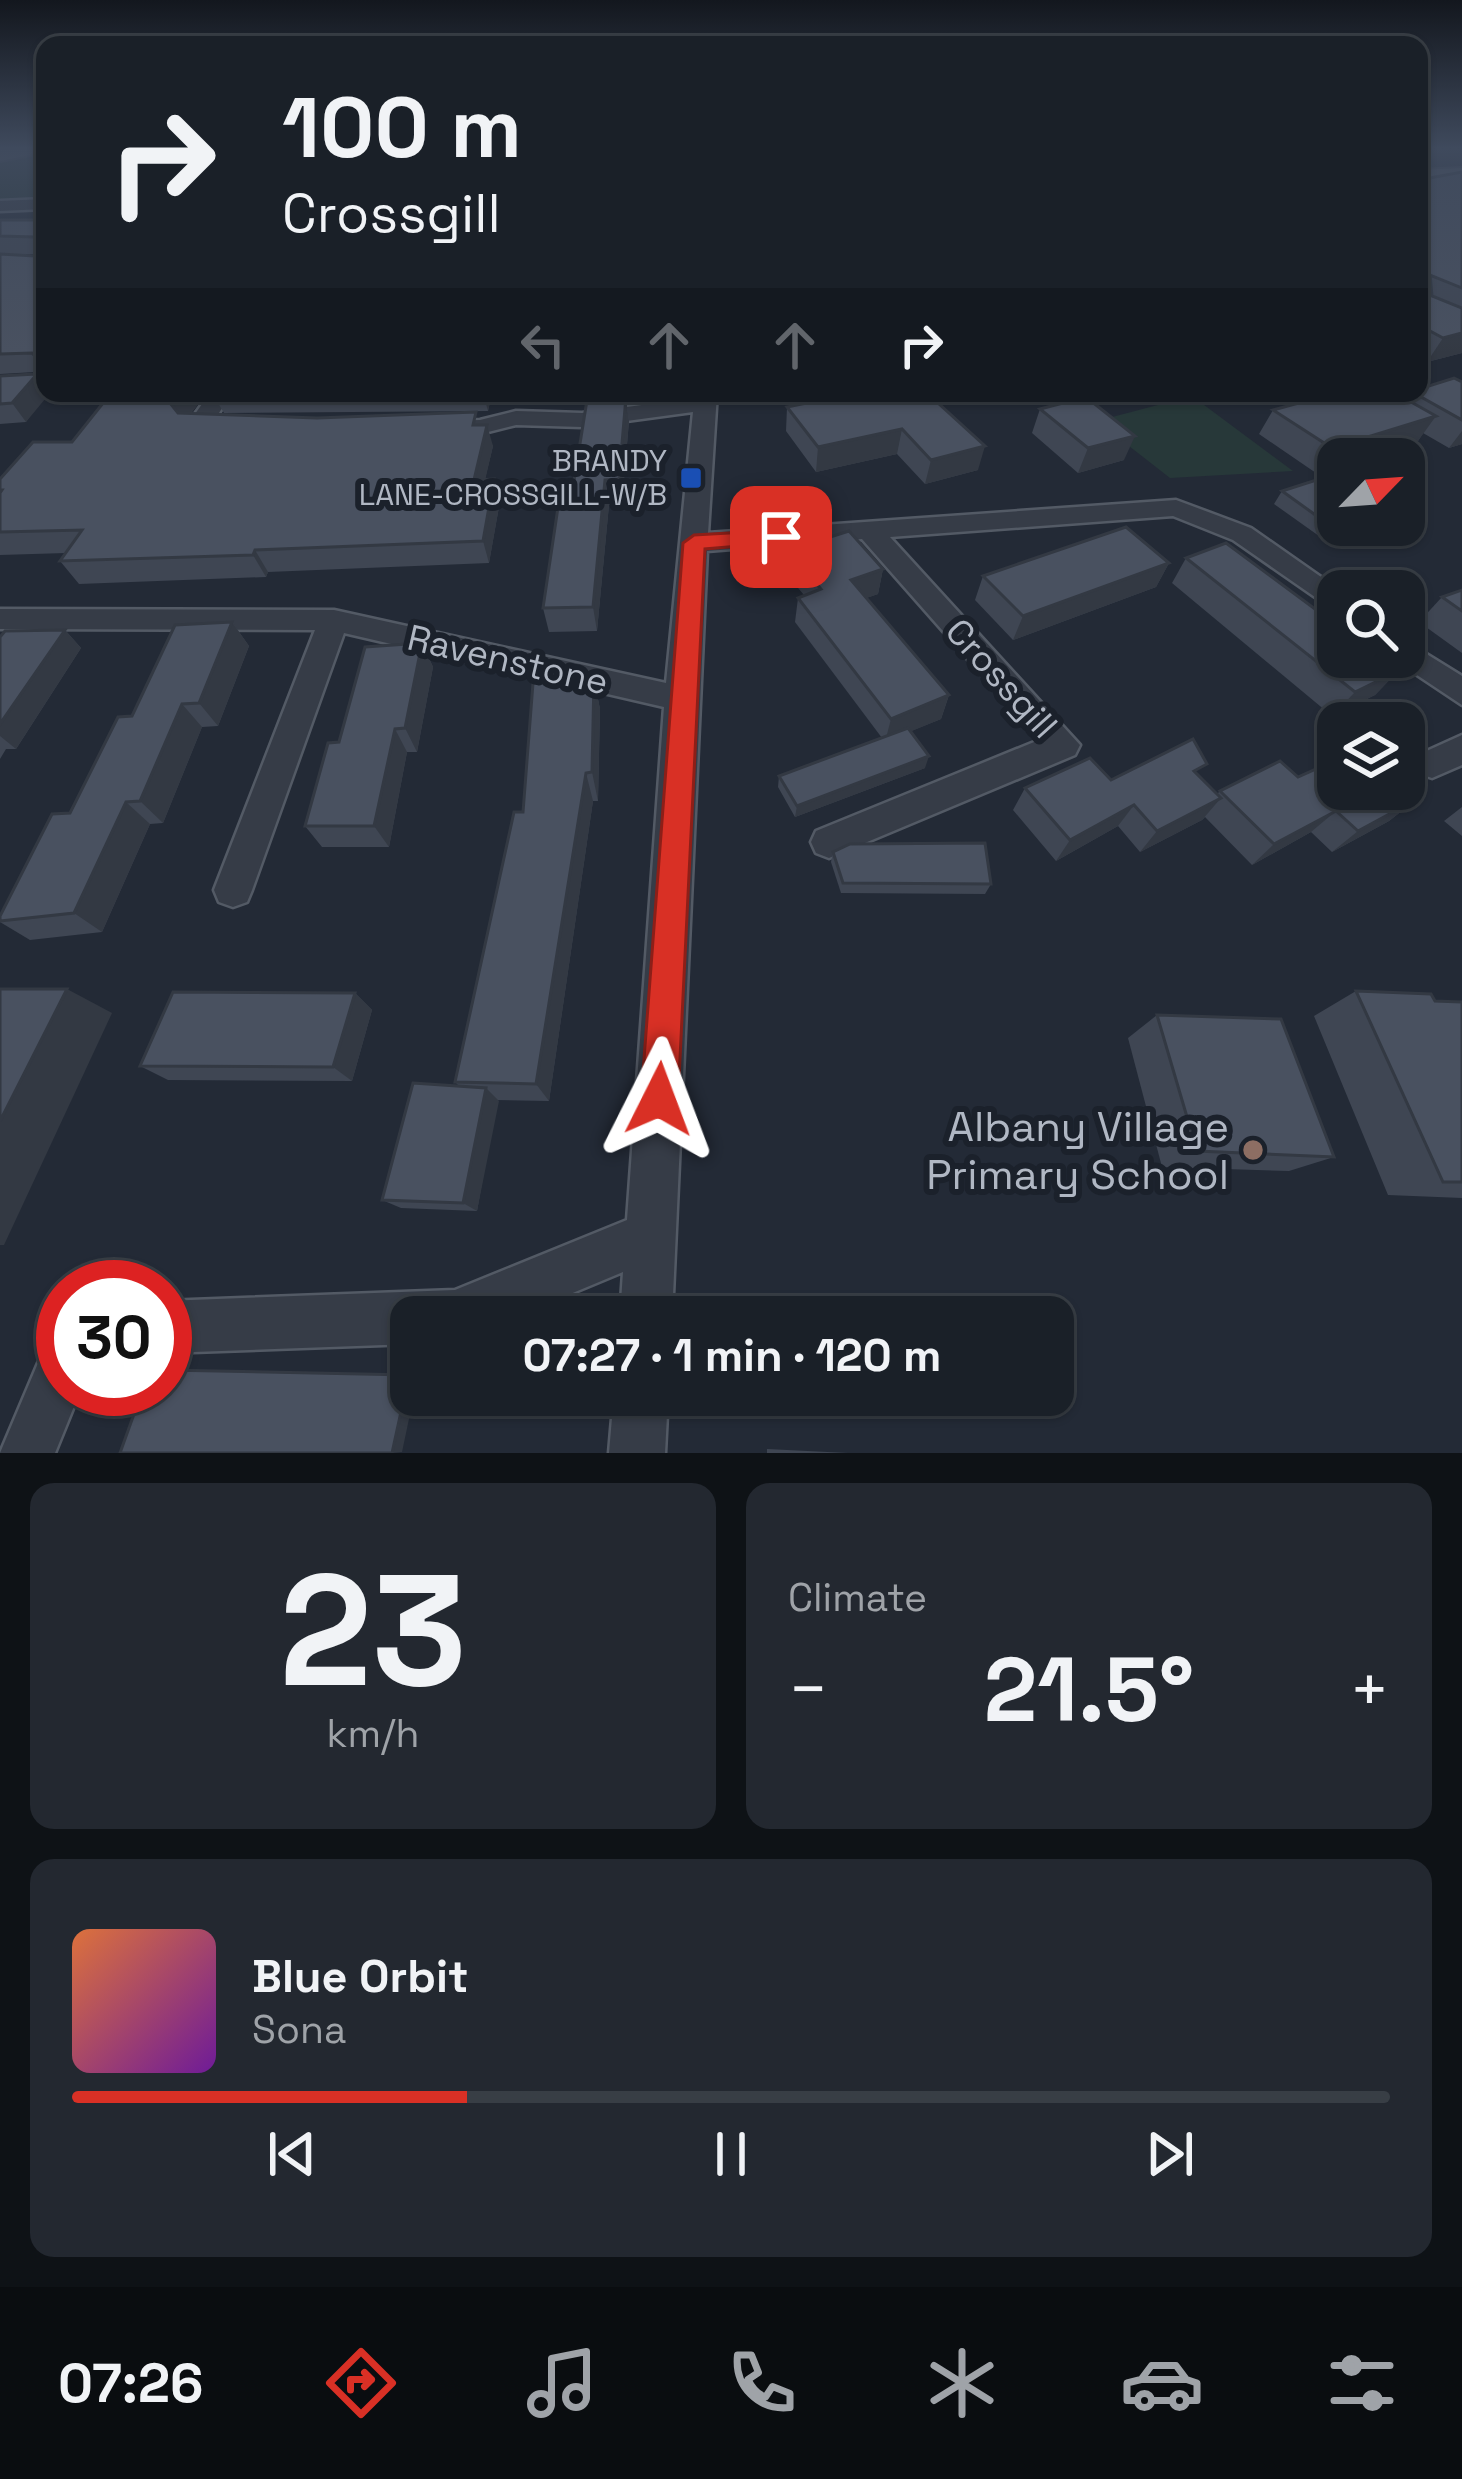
<!DOCTYPE html>
<meta charset="utf-8">
<style>
body{margin:0;font-family:"Space Grotesk",sans-serif;background:#232830;color:#f1f3f6;height:100vh;display:flex;flex-direction:column;font-size:45px;white-space:nowrap}
*{box-sizing:border-box;margin:0}
p{font-size:39px;color:#9fa3a8}
.icon{flex:none;width:66px;height:66px;fill:none;stroke:currentColor;stroke-width:2;stroke-linecap:round;stroke-linejoin:round}
.map{position:relative;height:1453px;overflow:hidden}
.panel{display:flex;flex-direction:column;gap:30px;padding:30px;background:#0e1216;flex:1}
.panel>*{flex:none}
.top-card{position:absolute;left:36px;top:36px;width:1392px;height:366px;border-radius:24px;box-shadow:0 3px 9px #0004,0 0 0 3px #383e45;background:#1a2028;color:#f1f3f6;overflow:hidden}
.needle{width:78px;rotate:65deg}
.controls{position:absolute;left:1317px;top:438px;display:grid;gap:24px}
.controls a{display:grid;place-items:center;width:108px;height:108px;border-radius:24px;background:#1a2028;box-shadow:0 3px 9px #0004,0 0 0 3px #383e45;font-size:60px}
.speed{position:absolute;left:36px;top:1260px;display:flex;gap:24px;font-size:60px;font-weight:700;text-align:center}
.speed>*{display:grid;place-content:center;width:156px;height:156px;border-radius:50%;background:#1a2028;box-shadow:0 3px 9px #0004,0 0 0 3px #383e45;line-height:1}
.speed .limit{border:18px solid #d22;background:#fff;color:#111}
.pin{position:absolute;display:grid;place-items:center;width:102px;height:102px;color:#fff;margin:-51px;border-radius:24px;box-shadow:0 6px 18px #0006}
.me{position:absolute;width:132px;margin:-66px;rotate:3deg;stroke-linejoin:round;filter:drop-shadow(0 0 9px #0008)}
.turn{display:flex;align-items:center;gap:42px;height:252px;padding:0 48px;font-size:54px}
.turn .icon{width:156px;height:156px;stroke-width:2.5}
.turn b{display:block;font-size:84px;line-height:102px}
.lanes{display:flex;align-items:center;height:114px;padding:0 48px;background:#0003;justify-content:center;gap:60px;direction:ltr}
.lanes .off{opacity:.35}
.big{font-size:90px;font-weight:700;line-height:1.1}
.panel .card{flex:1;display:flex;flex-direction:column;justify-content:center;gap:18px;min-width:0;padding:0 42px;border-radius:24px;background:#232830}
.panel .dial{align-items:center;gap:0}
.dial b{font-size:156px;line-height:1}
.song{display:flex;align-items:center;gap:36px}
.cover{width:144px;height:144px;border-radius:18px;background:linear-gradient(135deg,hsl(20 70% 55%),hsl(280 70% 35%))}
.played{height:12px;border-radius:6px;background:linear-gradient(90deg,#d93025 30%,#383e45 30%)}
.keys{display:flex;justify-content:space-around;direction:ltr}
.heat{display:flex;justify-content:space-between;align-items:center;font-size:66px;direction:ltr}
.panel .tiles{flex:1;display:grid;gap:30px;grid-template-columns:1fr 1fr}
.card:last-child{grid-column:span 2}
.trip{position:absolute;left:390px;top:1296px;width:684px;height:120px;border-radius:24px;background:#1a2028;box-shadow:0 3px 9px #0004,0 0 0 3px #383e45;font-weight:700;line-height:120px;text-align:center}
.tabs{display:flex;height:192px;justify-content:space-around;align-items:center;background:#0a0d10;color:#9fa3a8}
.tabs .icon{width:84px;height:84px}
.tabs .current{color:#d93025}
.tabs b{font-size:54px;color:#f1f3f6}
.map>svg:first-child{display:block}
.green{fill:#273839}
.lines{fill:none;stroke-linecap:round;stroke-linejoin:round}
.minor-casing{stroke:#535a65;stroke-width:5}
.primary-casing{stroke:#3f4550;stroke-width:4}
.minor{fill:#363c47;fill-rule:evenodd}
.primary{fill:#545b67;fill-rule:evenodd}
.wall{fill:#3f4653}
.shaded-wall{fill:#333943}
.building{fill:#495160;stroke:#333943;stroke-width:3}
.route{fill:#d93025;stroke:#8d1f18;stroke-width:3}
.transit-dot{fill:#1a4fb4;stroke:#1b212b;stroke-width:4.5}
.education-dot{fill:#8d6e63;stroke:#1b212b;stroke-width:4.5}
.labels{text-anchor:middle;stroke-width:12;stroke-linejoin:round;paint-order:stroke}
.far-poi-label{font-size:30px;fill:#b0b7c3;stroke:#1b212b;text-anchor:end}
.street-label{font-size:36px;fill:#b0b7c3;stroke:#1b212b}
.near-poi-label{font-size:42px;fill:#b0b7c3;stroke:#1b212b;text-anchor:end}
</style>
<div class="map">
<svg width="1462" height="1453" viewBox="0 0 1462 1453">
<rect width="100%" height="100%" fill="#232a36"/>
<g class="green">
<polygon points="45,151 45,199 0,199 0,158"/>
<polygon points="1192,396 1293,471 1170,478 1097,421"/>
</g>
<g class="lines">
<g class="minor-casing">
<g id="minor">
<polygon points="45,199 45,209 0,211 0,201"/>
<polygon points="210,393 232,393 215,419 234,421 234,431 199,432 187,425"/>
<polygon points="695,393 717,393 708,533 1176,500 1251,528 1341,591 1338,613 1233,540 1173,516 890,537 1080,745 1075,755 829,858 816,853 811,842 816,831 1039,740 862,539 707,551 672,1317 620,1317 623,1272 515,1317 411,1317 411,1344 165,1353 165,1301 455,1290 627,1220 664,707 344,633 252,890 247,902 233,907 219,902 214,890 315,630 0,629 0,609 334,610 666,683 693,412 582,427 516,425 480,434 446,435 434,428 446,421 480,420 516,411 582,413 694,398"/>
<polygon points="1404,640 1462,676 1462,705 1393,659 1404,657"/>
<polygon points="1462,735 1462,765 1432,778 1420,774 1415,764 1420,754"/>
<polygon points="63,1341 63,1389 81,1389 55,1453 0,1453 44,1349"/>
<polygon points="614,1395 668,1395 665,1453 609,1453"/>
</g>
</g>
<g class="primary-casing">
<g id="primary">
<polygon points="0,150 34,150 30,155 0,161"/>
<polygon points="1462,168 1462,184 1419,186 1419,170"/>
</g>
</g>
<use href="#minor" class="minor"/>
<use href="#primary" class="primary"/>
</g>
<g class="wall">
<polygon points="1462,172 1462,353 1427,362 1419,357 1419,180"/>
<polygon points="0,220 45,220 45,393 26,422 0,424 0,376 35,374 35,372 0,374 0,254 34,256 34,254 0,254"/>
<polygon points="1462,382 1462,444 1449,448 1423,433 1418,441 1338,459 1338,466 1316,473 1259,434 1273,410 1405,399 1409,393 1419,393"/>
<polygon points="207,393 191,413 480,425 493,446 485,479 494,479 500,501 489,563 268,572 266,577 79,584 60,561 66,553 0,555 0,479 72,442"/>
<polygon points="212,393 492,393 488,411 224,413"/>
<polygon points="593,393 631,393 631,399 626,400 629,421 622,503 609,505 597,631 549,632 543,608 594,400"/>
<polygon points="851,393 978,470 925,484 897,454 816,472 786,431 787,407"/>
<polygon points="1040,409 1124,460 1078,473 1032,433"/>
<polygon points="1282,491 1338,525 1350,525 1319,536 1274,504"/>
<polygon points="789,550 883,569 878,594 866,598 949,695 941,719 911,731 925,768 795,817 778,787 779,776 882,738 795,622 798,598 804,595 787,575"/>
<polygon points="1186,558 1398,671 1375,695 1332,716 1172,583"/>
<polygon points="1169,563 1156,587 1013,640 975,600 983,576"/>
<polygon points="1462,590 1462,653 1419,622 1442,597"/>
<polygon points="232,622 249,646 218,726 202,727 163,823 150,824 102,932 30,940 0,922 0,916 70,813 132,716"/>
<polygon points="65,630 81,648 16,749 6,749 0,759 0,637"/>
<polygon points="422,643 433,667 417,752 407,752 389,847 322,847 305,826 339,742"/>
<polygon points="594,679 600,709 598,801 593,801 549,1101 497,1100 477,1211 401,1208 382,1200 459,1086 455,1082"/>
<polygon points="1198,775 1217,794 1220,791 1298,777 1417,799 1389,821 1332,852 1311,832 1252,865 1205,817 1202,820 1140,852 1118,826 1056,861 1013,810 1025,788 1111,780"/>
<polygon points="1462,807 1462,836 1444,821"/>
<polygon points="833,852 991,884 985,894 841,893 831,862"/>
<polygon points="1356,991 1435,1001 1462,1002 1462,1198 1388,1195 1314,1016"/>
<polygon points="355,993 372,1010 352,1081 168,1080 140,1066"/>
<polygon points="1157,1015 1334,1157 1289,1171 1162,1167 1128,1038"/>
<polygon points="767,1449 848,1453 767,1453"/>
</g>
<g class="shaded-wall">
<polygon points="1462,333 1462,353 1427,362 1443,338"/>
<polygon points="45,365 45,393 50,393 26,422 12,403"/>
<polygon points="178,393 207,393 182,425 170,403"/>
<polygon points="483,393 492,393 488,411"/>
<polygon points="593,393 631,393 631,399 626,400 629,421 622,503 619,479 594,404"/>
<polygon points="1436,416 1418,441 1360,459 1338,459 1338,466 1316,473 1332,448"/>
<polygon points="487,425 493,446 480,502 474,480"/>
<polygon points="902,429 897,454 816,472 818,447"/>
<polygon points="1462,431 1462,444 1449,448"/>
<polygon points="1135,436 1124,460 1078,473 1088,448"/>
<polygon points="985,446 978,470 925,484 931,460"/>
<polygon points="494,479 500,501 489,563 483,541"/>
<polygon points="605,480 609,505 597,631 593,607"/>
<polygon points="1338,520 1338,525 1350,525 1319,536 1328,524"/>
<polygon points="255,550 268,572 266,577 253,555"/>
<polygon points="1169,563 1156,587 1013,640 1023,616"/>
<polygon points="883,569 878,594 847,605 851,580"/>
<polygon points="232,622 249,646 218,726 199,703"/>
<polygon points="65,630 81,648 16,749 0,736 0,724"/>
<polygon points="422,643 433,667 417,752 405,728"/>
<polygon points="1398,671 1375,695 1332,716 1355,692"/>
<polygon points="594,679 600,709 598,801 592,772"/>
<polygon points="949,695 941,719 885,742 891,719"/>
<polygon points="182,704 202,727 163,823 140,801"/>
<polygon points="395,729 407,752 389,847 374,826"/>
<polygon points="929,756 925,768 795,817 797,806"/>
<polygon points="586,773 593,801 549,1101 536,1084"/>
<polygon points="1221,798 1202,820 1140,852 1157,831"/>
<polygon points="1417,799 1389,821 1332,852 1358,831"/>
<polygon points="126,802 150,824 102,932 74,913"/>
<polygon points="1134,805 1118,826 1056,861 1070,840"/>
<polygon points="1336,811 1311,832 1252,865 1274,844"/>
<polygon points="67,989 112,1013 4,1245 0,1245 0,1121"/>
<polygon points="355,993 372,1010 352,1081 333,1067"/>
<polygon points="486,1088 499,1101 477,1211 463,1203"/>
<polygon points="409,1375 411,1375 411,1395 414,1395 402,1452 392,1453"/>
</g>
<g class="building">
<polygon points="1462,172 1462,288 1430,275 1432,296 1462,308 1462,333 1443,338 1419,325 1419,180"/>
<polygon points="0,220 45,220 45,365 12,403 0,404 0,376 35,374 36,357 32,353 0,354 0,254 34,256 39,242 34,237 0,236"/>
<polygon points="1454,378 1462,382 1462,420 1414,393 1419,393 1419,389"/>
<polygon points="111,393 178,393 170,403 178,413 317,418 476,412 473,425 487,425 474,480 494,479 483,541 255,550 253,555 60,561 82,530 0,532 0,493 2,490 0,490 0,479 33,442 72,442"/>
<polygon points="855,393 927,393 985,446 931,460 902,429 818,447 787,407"/>
<polygon points="1335,393 1395,393 1436,416 1332,448 1273,410"/>
<polygon points="626,397 619,479 605,480 593,607 543,608 561,487 573,487 587,400"/>
<polygon points="1086,397 1135,436 1088,448 1040,409"/>
<polygon points="1338,473 1338,520 1328,524 1282,491"/>
<polygon points="1126,527 1169,563 1023,616 983,576"/>
<polygon points="849,531 883,569 851,580 949,695 891,719 798,598 821,589 789,550"/>
<polygon points="1226,543 1338,626 1338,657 1379,657 1398,671 1355,692 1186,558"/>
<polygon points="1462,590 1462,611 1442,597"/>
<polygon points="232,622 199,703 182,704 140,801 126,802 74,913 0,921 0,916 52,814 70,813 118,717 132,716 175,625"/>
<polygon points="65,630 0,724 0,637 5,631"/>
<polygon points="422,643 405,728 395,729 374,826 305,826 328,743 339,742 365,647"/>
<polygon points="594,679 592,772 586,773 536,1084 455,1082 514,812 523,812 533,683"/>
<polygon points="908,728 929,756 797,806 779,776"/>
<polygon points="1193,739 1207,764 1194,771 1221,798 1157,831 1134,805 1070,840 1025,788 1090,758 1111,780"/>
<polygon points="1338,759 1338,789 1404,788 1417,799 1358,831 1336,811 1274,844 1220,791 1280,761 1298,777"/>
<polygon points="985,843 991,884 843,883 833,852 850,844"/>
<polygon points="0,989 67,989 0,1121"/>
<polygon points="1356,991 1431,994 1435,1001 1462,1002 1462,1182 1443,1182"/>
<polygon points="173,992 355,993 333,1067 140,1066"/>
<polygon points="1157,1015 1281,1019 1334,1157 1197,1151"/>
<polygon points="413,1083 486,1088 463,1203 382,1200"/>
<polygon points="165,1370 409,1375 392,1453 120,1453 143,1389 165,1389"/>
</g>
<linearGradient id="sky" x2="0" y2="1"><stop stop-color="#13171e"/><stop offset="0.42" stop-color="#3f4a5d"/><stop offset="1" stop-color="#3f4a5d" stop-opacity="0"/></linearGradient>
<rect width="1462" height="353" fill="url(#sky)"/>
<polygon class="route" points="781,530 792,537 789,542 705,549 678,1099 672,1112 659,1117 646,1112 641,1099 683,543 694,535"/>
<rect class="transit-dot" x="679" y="466" width="24" height="24" rx="6"/>
<circle class="education-dot" cx="1253" cy="1150" r="12"/>
<g class="labels">
<g class="far-poi-label">
<text x="667" y="471">BRANDY<tspan x="667" dy="34">LANE-CROSSGILL-W/B</tspan></text>
</g>
<g class="street-label">
<text transform="translate(508 659) rotate(13)" y="13">Ravenstone</text>
<text transform="translate(1002 678) rotate(48)" y="13">Crossgill</text>
</g>
<g class="near-poi-label">
<text x="1229" y="1141">Albany Village<tspan x="1229" dy="48">Primary School</tspan></text>
</g>
</g>
</svg>
<div class="controls">
<a><svg class="needle" viewBox="-14 -14 28 28"><path d="M0-13l5 13h-10z" fill="#e53935"/><path d="M0 13l5-13h-10z" fill="#9fa3a8"/></svg></a>
<a><svg class="icon" aria-label="search" viewBox="0 0 24 24"><circle cx="10" cy="10" r="6"/><path d="M15 15l6 6"/></svg></a>
<a><svg class="icon" aria-label="layers" viewBox="0 0 24 24"><path d="M12 4l9 5-9 5-9-5zM3 14l9 5 9-5"/></svg></a>
</div>
<div class="speed"><div class="limit">30</div></div>
<div class="pin" style="left:781px;top:537px;background:#d93025"><svg class="icon" aria-label="arrive" viewBox="0 0 24 24"><path d="M6 21V4h12l-3 4 3 4H6"/></svg></div>
<svg class="me" style="left:659px;top:1099px" viewBox="-20 -20 40 40"><path d="M0-17L14 15 0 8-14 15z" fill="#d93025" stroke="#fff" stroke-width="4"/></svg>
<div class="trip">07:27 · 1 min · 120 m</div>
<div class="top-card">
<div class="turn"><svg class="icon" aria-label="right" viewBox="0 0 24 24"><path d="M7 20v-9h11M14 6l5 5-5 5"/></svg><div><b>100 m</b>Crossgill</div></div>
<div class="lanes"><svg class="icon off" aria-label="left" viewBox="0 0 24 24"><path d="M17 20v-9H6M10 6l-5 5 5 5"/></svg><svg class="icon off" aria-label="ahead" viewBox="0 0 24 24"><path d="M12 20V5M6 11l6-6 6 6"/></svg><svg class="icon off" aria-label="ahead" viewBox="0 0 24 24"><path d="M12 20V5M6 11l6-6 6 6"/></svg><svg class="icon" aria-label="right" viewBox="0 0 24 24"><path d="M7 20v-9h11M14 6l5 5-5 5"/></svg></div>
</div>
</div>
<section class="panel">
<div class="tiles">
<div class="card dial"><b>23</b><p>km/h</p></div>
<div class="card"><p>Climate</p>
<div class="heat"><a>−</a><b class="big">21.5°</b><a>+</a></div>
</div>
<div class="card">
<div class="song"><i class="cover"></i><div><b>Blue Orbit</b><p>Sona</p></div></div>
<div class="played"></div>
<div class="keys"><svg class="icon" aria-label="previous" viewBox="0 0 24 24"><path d="M18 5L8 12l10 7zM5 5v14"/></svg><svg class="icon" aria-label="pause" viewBox="0 0 24 24"><path d="M8 5v14M16 5v14"/></svg><svg class="icon" aria-label="next" viewBox="0 0 24 24"><path d="M6 5l10 7-10 7zM19 5v14"/></svg></div>
</div>
</div>
</section>
<nav class="tabs">
<b>07:26</b>
<svg class="icon current" aria-label="directions" viewBox="0 0 24 24"><path d="M12 3l9 9-9 9-9-9zM9 14v-3h6M13 9l2 2-2 2"/></svg>
<svg class="icon" aria-label="music" viewBox="0 0 24 24"><path d="M9 18V5l10-2v13"/><circle cx="6" cy="18" r="3"/><circle cx="16" cy="16" r="3"/></svg>
<svg class="icon" aria-label="phone" viewBox="0 0 24 24"><path d="M5 4h4l2 5-3 2q2 4 5 5l2-3 5 2v4C11 20 4 13 5 4z"/></svg>
<svg class="icon" aria-label="climate" viewBox="0 0 24 24"><path d="M12 3v18M4 7l16 10M4 17L20 7"/></svg>
<svg class="icon" aria-label="car" viewBox="0 0 24 24"><path d="M5 17H2v-5l4-1 3-4h7l3 4 3 1v5h-3M9 17h6M6 11h13"/><circle cx="7" cy="17" r="2"/><circle cx="17" cy="17" r="2"/></svg>
<svg class="icon" aria-label="filters" viewBox="0 0 24 24"><path d="M4 7h16M4 17h16"/><circle cx="9" cy="7" r="2"/><circle cx="15" cy="17" r="2"/></svg>
</nav>
